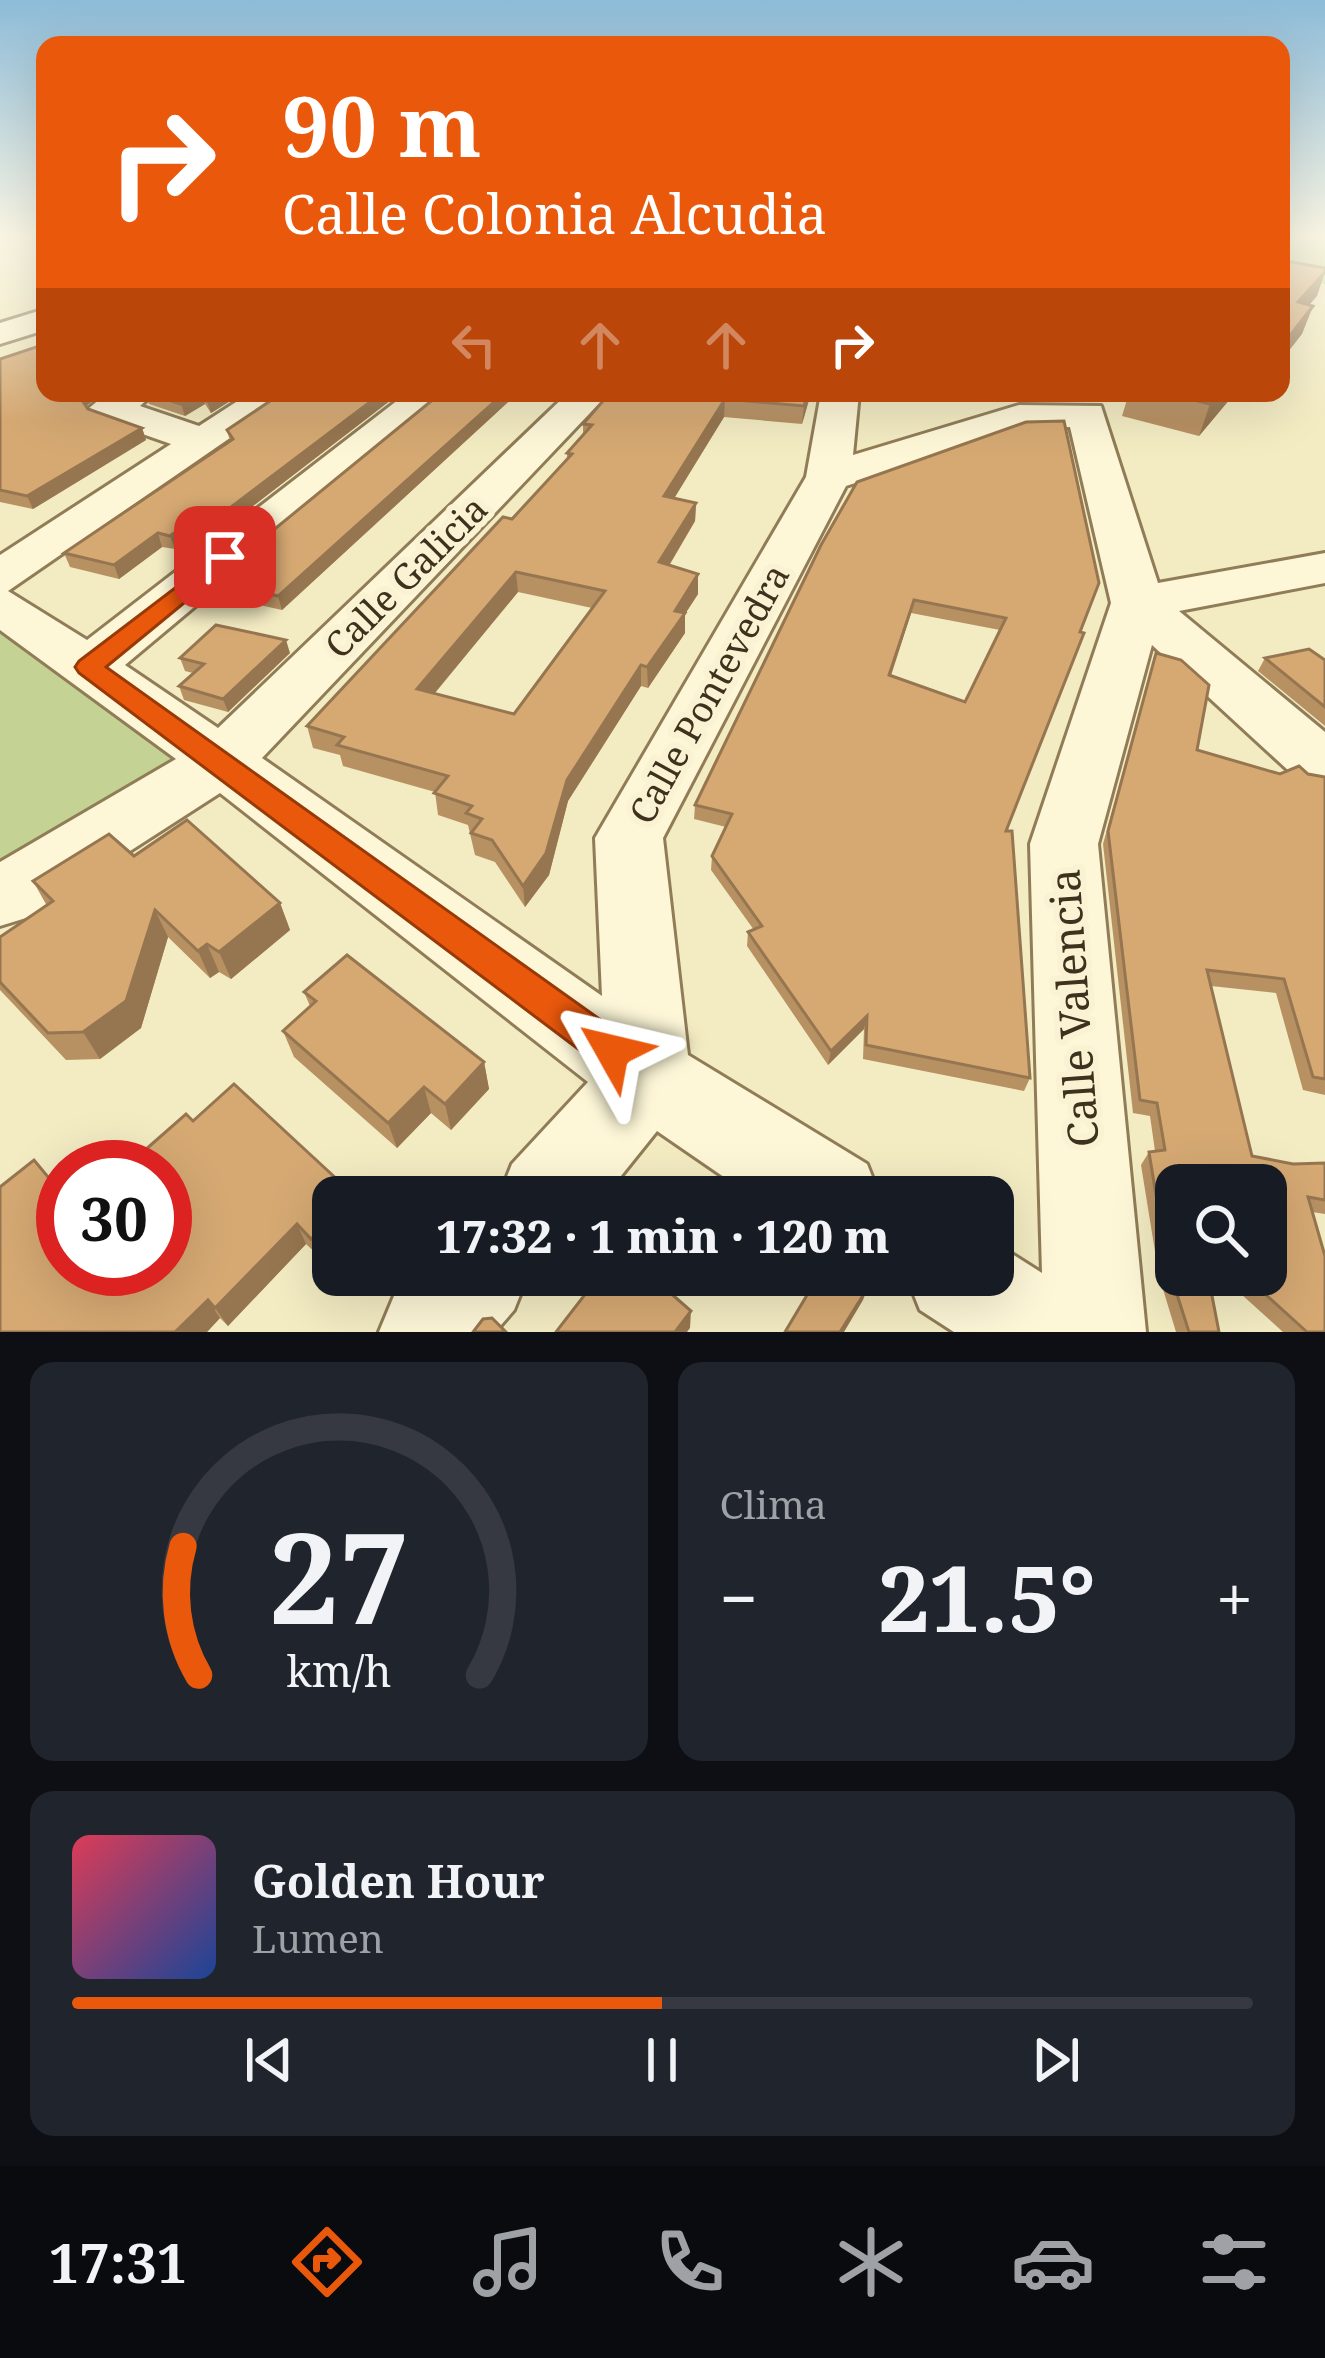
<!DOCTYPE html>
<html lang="es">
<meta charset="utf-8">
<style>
body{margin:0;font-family:"Noto Serif",serif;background:#20242c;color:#f1f3f6;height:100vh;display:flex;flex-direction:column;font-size:45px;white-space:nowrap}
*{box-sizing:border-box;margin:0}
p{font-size:39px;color:#9ea1a6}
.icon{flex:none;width:66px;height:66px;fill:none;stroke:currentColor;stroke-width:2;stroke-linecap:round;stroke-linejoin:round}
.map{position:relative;height:1332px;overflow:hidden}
.drawer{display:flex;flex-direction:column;gap:30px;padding:30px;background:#0d0f14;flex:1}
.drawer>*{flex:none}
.guide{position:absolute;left:36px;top:36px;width:1254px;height:366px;border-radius:24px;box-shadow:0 12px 48px #0002;background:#ea580c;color:#fff;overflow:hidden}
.controls{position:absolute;left:1155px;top:1164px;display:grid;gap:24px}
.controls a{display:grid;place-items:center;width:132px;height:132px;border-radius:24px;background:#171b24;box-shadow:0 12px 48px #0002;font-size:60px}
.speed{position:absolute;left:36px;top:1140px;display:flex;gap:24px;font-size:60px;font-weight:700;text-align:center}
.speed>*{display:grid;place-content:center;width:156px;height:156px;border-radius:50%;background:#171b24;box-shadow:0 12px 48px #0002;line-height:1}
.speed .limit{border:18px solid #d22;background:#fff;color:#111}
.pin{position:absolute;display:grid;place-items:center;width:102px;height:102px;color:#fff;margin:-51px;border-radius:24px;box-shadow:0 6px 18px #0006}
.me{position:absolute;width:132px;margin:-66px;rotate:307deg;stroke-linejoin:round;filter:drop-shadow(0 0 9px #0008)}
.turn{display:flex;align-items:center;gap:42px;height:252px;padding:0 48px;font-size:54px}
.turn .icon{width:156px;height:156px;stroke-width:2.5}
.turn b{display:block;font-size:84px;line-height:102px}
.lanes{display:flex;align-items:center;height:114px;padding:0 48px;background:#0003;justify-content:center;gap:60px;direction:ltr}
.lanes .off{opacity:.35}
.big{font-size:90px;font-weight:800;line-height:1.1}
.drawer .tile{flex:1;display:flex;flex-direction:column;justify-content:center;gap:18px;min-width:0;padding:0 42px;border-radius:24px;background:#20242c}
.drawer .dial{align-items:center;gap:0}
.dial svg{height:312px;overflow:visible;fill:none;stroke:#363941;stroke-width:7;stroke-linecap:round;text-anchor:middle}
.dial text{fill:#f1f3f6;stroke:none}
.song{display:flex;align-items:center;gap:36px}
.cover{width:144px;height:144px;border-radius:18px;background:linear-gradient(135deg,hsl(350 70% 55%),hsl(220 70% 35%))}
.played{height:12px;border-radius:6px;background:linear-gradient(90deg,#ea580c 50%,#363941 50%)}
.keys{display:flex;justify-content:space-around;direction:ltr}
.heat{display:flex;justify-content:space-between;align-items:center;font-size:66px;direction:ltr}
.drawer .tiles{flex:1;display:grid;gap:30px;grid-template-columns:1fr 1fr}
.tile:last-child{grid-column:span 2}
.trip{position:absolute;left:312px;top:1176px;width:702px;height:120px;border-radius:24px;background:#171b24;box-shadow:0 12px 48px #0002;font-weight:800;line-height:120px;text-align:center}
.menu{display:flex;height:192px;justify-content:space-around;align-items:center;background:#090b0e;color:#9ea1a6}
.menu .icon{width:84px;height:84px}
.menu .selected{color:#ea580c}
.menu b{font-size:54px;color:#f1f3f6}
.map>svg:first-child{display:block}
.green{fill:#c4d394}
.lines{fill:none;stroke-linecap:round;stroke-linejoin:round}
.minor-casing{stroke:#907c57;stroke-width:6}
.minor{fill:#fdf6d7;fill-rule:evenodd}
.wall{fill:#b89163;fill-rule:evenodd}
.shaded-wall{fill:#967650}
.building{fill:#d6a973;stroke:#967650;stroke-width:3;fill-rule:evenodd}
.route{fill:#ea580c;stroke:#983908;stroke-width:3}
.labels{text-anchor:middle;stroke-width:12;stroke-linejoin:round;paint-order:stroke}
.street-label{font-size:36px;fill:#3e311d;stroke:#faf3d3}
.near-street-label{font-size:42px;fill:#3e311d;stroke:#faf3d3}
</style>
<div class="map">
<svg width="1325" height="1332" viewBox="0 0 1325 1332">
<rect width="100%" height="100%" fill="#f3ebc2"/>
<g class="green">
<polygon points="1281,234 1325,234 1325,284 1281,280"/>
<polygon points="0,605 222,761 0,897"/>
</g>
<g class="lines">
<g class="minor-casing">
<g id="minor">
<polygon points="45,309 45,330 0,344 0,323"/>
<polygon points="107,393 154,393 140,406 199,426 250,393 295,393 8,591 87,640 407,393 450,393 125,665 218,728 568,393 609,393 262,758 602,996 595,838 806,477 821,393 859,393 853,455 1019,405 1101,406 1158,583 1325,553 1325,583 1179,611 1325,732 1325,789 1302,783 1152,645 1098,844 1146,1332 954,1332 920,1310 906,1275 993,1275 993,1242 1042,1273 1030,844 1111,603 1070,427 1023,429 846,486 663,838 688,1055 867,1164 880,1197 753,1197 657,1131 604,1197 499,1197 512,1164 588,1082 220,793 26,918 0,926 0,862 176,759 0,630 0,555 171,444 94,417 88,409"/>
<polygon points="413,1275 528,1275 514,1310 495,1332 379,1332 394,1296"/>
</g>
</g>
<use href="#minor" class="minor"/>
</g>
<g class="wall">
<polygon points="0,359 45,393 102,393 86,406 88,409 142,428 146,440 33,509 0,502"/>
<polygon points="145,393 243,393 211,413 205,404 185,416 149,404"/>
<polygon points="282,393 400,393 206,542 189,539 175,549 162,547 119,579 70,567 64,553 230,441 227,430"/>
<polygon points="441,393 518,393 282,610 229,598 225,583 263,552 260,541"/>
<path d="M610,393H811L802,424L724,417L674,498L696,503L695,521L669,566L698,594L685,614V633L648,688L641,686L568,801L549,875L525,907L495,862L475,855L468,825L438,815L435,792L343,766L340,755L313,748L307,726L512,519L567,459V453L583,435V424ZM518,592L592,608L514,714L434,693Z"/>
<polygon points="1129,393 1235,393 1199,436 1122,416"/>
<path d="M1026,422L1081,633H1084L1007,831L1030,1078L1024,1091L863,1059L864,1029L828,1065L747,946L748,932L754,930L711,870L712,856L726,827L694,819L695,805ZM911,613L1000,630L965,702L891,676Z"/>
<polygon points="290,653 228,712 184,700 179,686 193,673 185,671 180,658"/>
<polygon points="1156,653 1197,750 1280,774 1308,774 1325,777 1325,1095 1303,1090 1276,993 1211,986 1252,1156 1293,1164 1325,1163 1325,1214 1312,1212 1325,1332 1283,1332 1220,1275 1266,1275 1176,1185 1219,1332 1176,1332 1159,1276 1141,1165 1149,1152 1155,1151 1150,1116 1133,1113 1103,844"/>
<polygon points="1265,658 1325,660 1325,726 1258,671"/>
<polygon points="134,856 280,903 290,930 231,979 219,972 210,978 168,937 141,1028 100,1059 66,1060 0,990 0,937 47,906 33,881"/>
<polygon points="304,992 484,1062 489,1089 451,1130 431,1113 397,1148 294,1057 283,1031 310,1006"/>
<polygon points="193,1121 354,1195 321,1258 306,1244 228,1326 220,1318 207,1332 0,1332 63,1269 165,1269 165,1167 141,1167 136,1158"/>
</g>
<g class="shaded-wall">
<polygon points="1325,272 1317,296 1287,331 1298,302"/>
<polygon points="1313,306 1302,334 1281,361 1281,347"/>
<polygon points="83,393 102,393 84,408 79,396"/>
<polygon points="200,393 202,393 205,404 185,416 181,404"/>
<polygon points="220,393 243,393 211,413 207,401"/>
<polygon points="382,393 400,393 206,542 202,529"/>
<polygon points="504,393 518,393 282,610 278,596"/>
<polygon points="808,393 811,393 802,424 804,406"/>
<polygon points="1220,393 1235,393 1199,436 1210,404"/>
<polygon points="725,399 724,417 664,515 664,496"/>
<polygon points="142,428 146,440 33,509 27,496"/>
<polygon points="696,503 695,521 659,582 659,562"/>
<polygon points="185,525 189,539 175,549 170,536"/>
<polygon points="158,533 162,547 119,579 114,565"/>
<polygon points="516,572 518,592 421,710 417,689"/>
<polygon points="698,574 698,594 685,614 685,633 648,688 647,667 675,611"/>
<polygon points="914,600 911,613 886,689 889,675"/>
<polygon points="286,640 290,653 228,712 223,699"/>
<polygon points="641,665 641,686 568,801 549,875 525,907 523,886 567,780"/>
<polygon points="280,903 290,930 231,979 219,952"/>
<polygon points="155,910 168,937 141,1028 100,1059 83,1032"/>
<polygon points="207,944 219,972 210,978 198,951"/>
<polygon points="867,1016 864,1029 828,1065 831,1051"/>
<polygon points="484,1062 489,1089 451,1130 445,1104"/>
<polygon points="424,1087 431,1113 397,1148 388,1123"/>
<polygon points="333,1217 333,1245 321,1258 311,1239"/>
<polygon points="297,1224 306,1244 228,1326 215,1308"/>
<polygon points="867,1289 863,1300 844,1332 840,1332"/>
<polygon points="208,1300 220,1318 207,1332 175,1332"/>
<polygon points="691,1311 690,1328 687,1332 675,1332"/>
</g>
<g class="building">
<polygon points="1281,260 1325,268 1325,272 1298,302 1313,306 1281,347"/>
<polygon points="45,344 45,393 83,393 79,396 88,409 142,428 27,496 0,490 0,359"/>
<polygon points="147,393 200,393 181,404"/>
<polygon points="202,393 220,393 207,401"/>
<polygon points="282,393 382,393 202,529 185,525 170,536 158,533 114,565 64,553 233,439 227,430"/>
<polygon points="441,393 504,393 278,596 225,583 273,544 260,541"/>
<path d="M610,393H808L804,406L725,399L664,496L696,503L659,562L698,574L675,611L685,613L647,667L641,665L567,780L546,853L523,886L492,840L471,833L482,819L466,813L472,806L434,793L448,776L337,745L344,737L307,726L503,517L512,519L572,454L567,453L592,425L583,424ZM516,572L605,591L514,714L417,689Z"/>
<polygon points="1166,393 1220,393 1210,404"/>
<path d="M1064,421L1099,583L1080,632L1084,633L1006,831H1012L1030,1078L866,1045L867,1016L831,1051L748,932L762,926L712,856L732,814L695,805L821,545L857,482L1026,422ZM914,600L1006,618L965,702L889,675Z"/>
<polygon points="216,625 286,640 223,699 179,686 204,664 180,658"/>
<polygon points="1309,649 1325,660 1325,707 1265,658"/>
<polygon points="1156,653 1181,660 1209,685 1197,750 1280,774 1299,766 1308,774 1325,777 1325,1079 1313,1077 1284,979 1207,970 1252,1156 1293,1164 1325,1163 1325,1200 1308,1197 1325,1256 1325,1332 1307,1332 1244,1275 1266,1275 1266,1185 1176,1185 1176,1275 1208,1275 1219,1332 1189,1332 1167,1263 1149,1152 1165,1150 1157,1103 1140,1100 1108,831"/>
<polygon points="187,820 280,903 219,952 207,944 198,951 155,910 126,1001 83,1032 48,1033 0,982 0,937 53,901 33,881 109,834 134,856"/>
<polygon points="347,955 484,1062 445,1104 424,1087 388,1123 283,1031 316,1001 304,992"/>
<polygon points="234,1084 354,1195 352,1197 333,1197 333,1217 311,1239 297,1224 215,1308 208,1300 175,1332 0,1332 0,1187 34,1160 63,1195 63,1269 165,1269 165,1193 167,1191 165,1188 165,1167 144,1167 136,1158 186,1114 193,1121"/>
<polygon points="600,1275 650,1275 691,1311 675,1332 556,1332"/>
<polygon points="819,1275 850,1275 867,1289 840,1332 785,1332"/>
<polygon points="492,1318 506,1332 473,1332 483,1319"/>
</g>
<linearGradient id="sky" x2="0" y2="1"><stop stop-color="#8dbbd8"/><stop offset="0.56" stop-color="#faf6e4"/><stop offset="1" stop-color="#faf6e4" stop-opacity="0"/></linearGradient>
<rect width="1325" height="421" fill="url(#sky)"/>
<polygon class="route" points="225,550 237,557 234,562 106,667 626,1038 632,1051 626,1064 612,1069 598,1064 79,673 75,667 79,661"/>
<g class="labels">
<g class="street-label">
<text transform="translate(406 577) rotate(-45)" y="13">Calle Galicia</text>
<text transform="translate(709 694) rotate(-61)" y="13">Calle Pontevedra</text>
</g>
<g class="near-street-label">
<text transform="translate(1074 1008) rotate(-94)" y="15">Calle Valencia</text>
</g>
</g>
</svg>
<div class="controls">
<a><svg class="icon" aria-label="search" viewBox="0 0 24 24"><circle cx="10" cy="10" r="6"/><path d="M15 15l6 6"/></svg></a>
</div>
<div class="speed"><div class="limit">30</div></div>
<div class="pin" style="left:225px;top:557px;background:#d93025"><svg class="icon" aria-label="arrive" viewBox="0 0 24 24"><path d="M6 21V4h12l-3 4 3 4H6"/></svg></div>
<svg class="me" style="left:612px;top:1051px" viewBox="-20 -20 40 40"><path d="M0-17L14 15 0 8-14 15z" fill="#ea580c" stroke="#fff" stroke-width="4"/></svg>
<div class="trip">17:32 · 1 min · 120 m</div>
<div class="guide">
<div class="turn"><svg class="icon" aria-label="right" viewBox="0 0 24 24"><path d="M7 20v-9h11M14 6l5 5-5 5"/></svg><div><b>90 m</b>Calle Colonia Alcudia</div></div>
<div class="lanes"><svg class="icon off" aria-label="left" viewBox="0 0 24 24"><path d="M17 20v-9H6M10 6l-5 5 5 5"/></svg><svg class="icon off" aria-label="ahead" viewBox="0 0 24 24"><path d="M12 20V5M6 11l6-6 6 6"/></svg><svg class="icon off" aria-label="ahead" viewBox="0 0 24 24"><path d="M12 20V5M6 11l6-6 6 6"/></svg><svg class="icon" aria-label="right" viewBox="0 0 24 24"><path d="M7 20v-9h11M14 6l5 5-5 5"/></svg></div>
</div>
</div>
<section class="drawer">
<div class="tiles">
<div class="tile dial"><svg viewBox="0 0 100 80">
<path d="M14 69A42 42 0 1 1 86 69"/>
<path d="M14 69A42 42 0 0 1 10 36" stroke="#ea580c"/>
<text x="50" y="56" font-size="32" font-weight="700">27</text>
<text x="50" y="72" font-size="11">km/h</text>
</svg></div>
<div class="tile"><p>Clima</p>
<div class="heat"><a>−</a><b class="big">21.5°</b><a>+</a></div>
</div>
<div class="tile">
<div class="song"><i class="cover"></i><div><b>Golden Hour</b><p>Lumen</p></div></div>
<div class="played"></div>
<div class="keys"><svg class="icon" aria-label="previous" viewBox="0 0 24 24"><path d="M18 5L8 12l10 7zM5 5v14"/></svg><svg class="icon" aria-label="pause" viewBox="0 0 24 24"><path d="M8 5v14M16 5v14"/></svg><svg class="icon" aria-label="next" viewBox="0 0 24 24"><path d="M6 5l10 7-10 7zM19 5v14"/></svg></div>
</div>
</div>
</section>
<nav class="menu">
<b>17:31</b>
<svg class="icon selected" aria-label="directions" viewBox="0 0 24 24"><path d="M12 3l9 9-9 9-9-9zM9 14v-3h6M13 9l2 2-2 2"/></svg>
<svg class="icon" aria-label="music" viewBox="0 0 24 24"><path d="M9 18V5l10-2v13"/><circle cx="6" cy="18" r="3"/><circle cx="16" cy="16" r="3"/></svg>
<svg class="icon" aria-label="phone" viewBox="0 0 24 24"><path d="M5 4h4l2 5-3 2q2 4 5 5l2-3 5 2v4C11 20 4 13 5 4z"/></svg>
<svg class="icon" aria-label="climate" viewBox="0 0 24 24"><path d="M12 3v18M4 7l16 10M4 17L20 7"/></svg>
<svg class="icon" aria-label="car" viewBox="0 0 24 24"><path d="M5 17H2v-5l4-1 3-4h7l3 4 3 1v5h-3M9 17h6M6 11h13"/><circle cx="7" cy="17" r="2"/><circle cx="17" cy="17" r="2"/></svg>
<svg class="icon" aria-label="filters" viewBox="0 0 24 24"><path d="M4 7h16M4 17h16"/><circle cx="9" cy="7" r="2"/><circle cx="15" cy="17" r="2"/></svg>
</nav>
